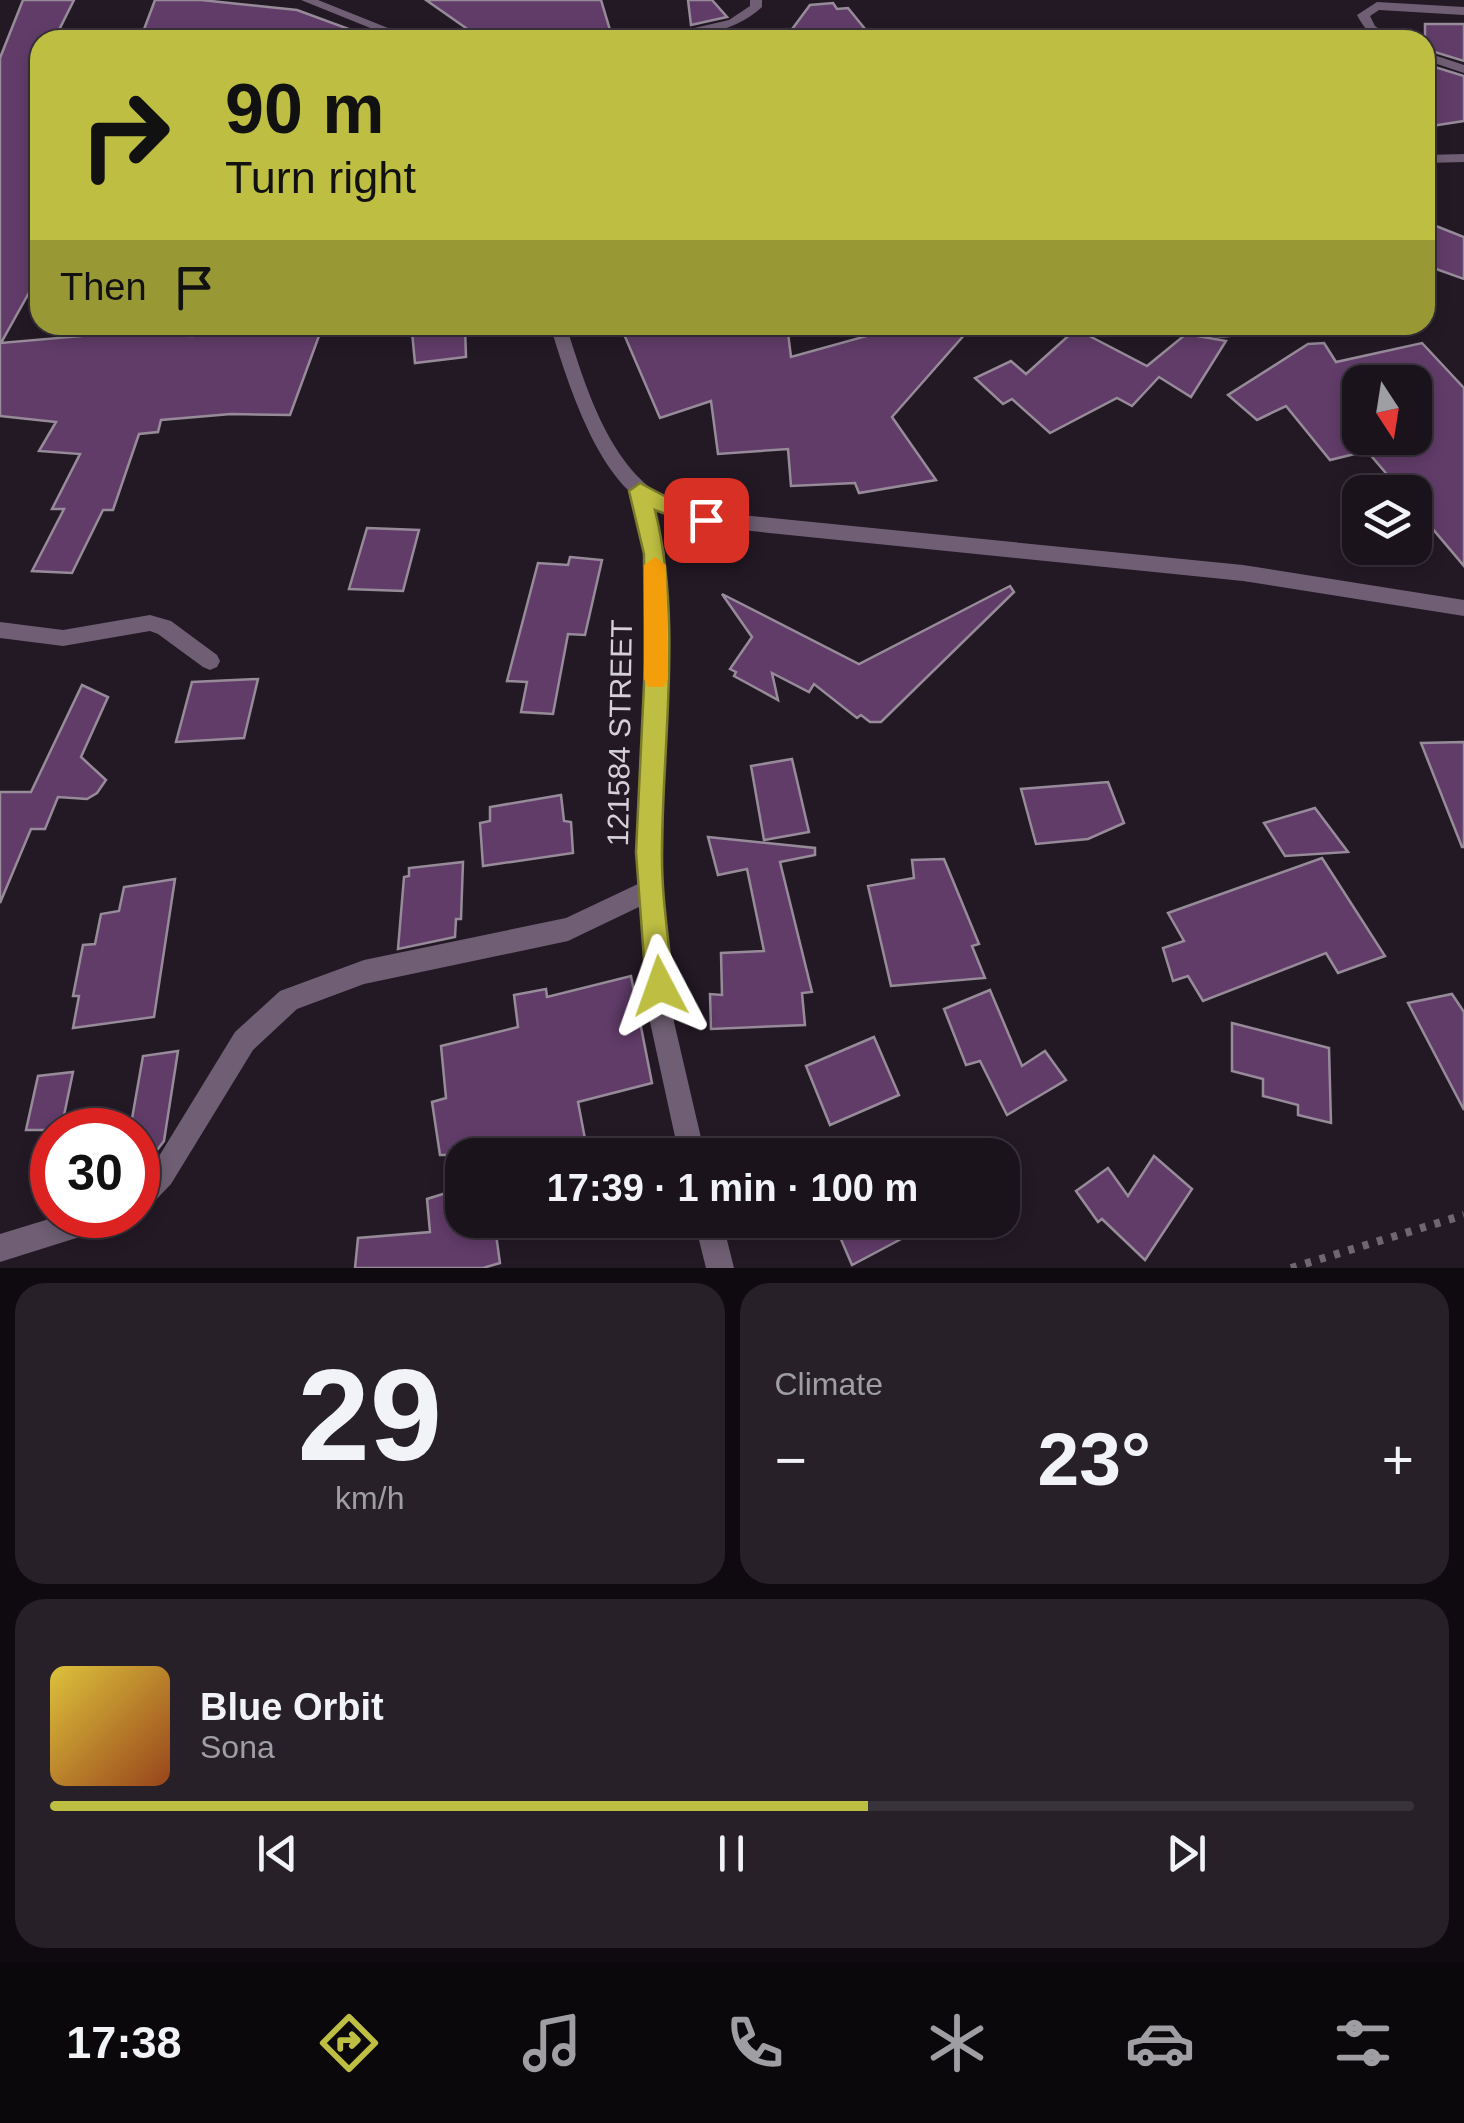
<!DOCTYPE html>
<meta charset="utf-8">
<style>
body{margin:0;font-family:Helvetica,sans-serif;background:#272029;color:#f1f3f6;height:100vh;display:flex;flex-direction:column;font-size:38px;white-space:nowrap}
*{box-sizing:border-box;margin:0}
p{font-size:32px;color:#9f9ea3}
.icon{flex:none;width:55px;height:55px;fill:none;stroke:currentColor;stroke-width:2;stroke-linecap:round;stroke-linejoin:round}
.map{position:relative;height:1268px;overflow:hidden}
.sheet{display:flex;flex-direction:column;gap:15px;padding:15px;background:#0e0a0f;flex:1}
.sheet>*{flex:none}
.banner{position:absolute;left:30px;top:30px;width:1405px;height:305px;border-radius:30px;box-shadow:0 5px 15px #0003,0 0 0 2px #38323b;background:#bebf42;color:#111;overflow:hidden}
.needle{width:65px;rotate:168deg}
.fabs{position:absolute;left:1342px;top:365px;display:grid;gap:20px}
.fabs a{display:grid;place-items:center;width:90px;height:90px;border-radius:20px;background:#1a131c;box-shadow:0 5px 15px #0003,0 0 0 2px #38323b;font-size:50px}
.speed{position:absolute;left:30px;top:1108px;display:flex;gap:20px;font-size:50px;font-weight:700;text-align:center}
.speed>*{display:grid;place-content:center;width:130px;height:130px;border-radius:50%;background:#1a131c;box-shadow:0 5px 15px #0003,0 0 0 2px #38323b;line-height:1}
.speed .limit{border:15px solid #d22;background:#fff;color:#111}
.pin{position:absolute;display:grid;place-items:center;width:85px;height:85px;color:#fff;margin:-42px;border-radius:20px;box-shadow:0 5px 15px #0006}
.me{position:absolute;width:110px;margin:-55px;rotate:356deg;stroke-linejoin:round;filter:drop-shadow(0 0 8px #0008)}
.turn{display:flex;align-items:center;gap:35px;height:210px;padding:0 30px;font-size:45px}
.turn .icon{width:130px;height:130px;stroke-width:2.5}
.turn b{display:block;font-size:70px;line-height:85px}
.then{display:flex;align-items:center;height:95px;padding:0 30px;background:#0003;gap:20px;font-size:38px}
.big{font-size:75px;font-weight:700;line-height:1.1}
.sheet .tile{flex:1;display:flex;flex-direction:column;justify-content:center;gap:15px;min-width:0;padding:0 35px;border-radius:30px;background:#272029}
.sheet .dial{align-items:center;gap:0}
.dial b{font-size:130px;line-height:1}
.song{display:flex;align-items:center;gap:30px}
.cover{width:120px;height:120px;border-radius:15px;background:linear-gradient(135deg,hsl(50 70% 55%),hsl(20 70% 35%))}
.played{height:10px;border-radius:5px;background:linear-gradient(90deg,#bebf42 60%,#38323b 60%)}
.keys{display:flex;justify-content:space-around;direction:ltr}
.heat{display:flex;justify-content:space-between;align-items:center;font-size:55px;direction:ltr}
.sheet .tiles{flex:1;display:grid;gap:15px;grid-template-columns:1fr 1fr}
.tile:last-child{grid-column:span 2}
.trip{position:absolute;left:445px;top:1138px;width:575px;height:100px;border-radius:30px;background:#1a131c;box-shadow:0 5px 15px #0003,0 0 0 2px #38323b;font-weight:700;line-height:100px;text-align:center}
.tab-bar{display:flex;height:160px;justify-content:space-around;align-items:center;background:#0a080b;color:#9f9ea3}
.tab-bar .icon{width:70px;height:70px}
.tab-bar .active{color:#bebf42}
.tab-bar b{font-size:45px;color:#f1f3f6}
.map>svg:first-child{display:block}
.building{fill:#613c69;stroke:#978b9a;stroke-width:2.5;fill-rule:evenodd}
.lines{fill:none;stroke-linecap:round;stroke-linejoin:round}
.path{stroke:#6e6670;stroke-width:8;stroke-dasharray:6 9;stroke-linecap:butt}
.minor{fill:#705f74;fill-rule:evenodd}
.tertiary{fill:#705f74;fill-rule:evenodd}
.route{fill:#bebf42;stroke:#7c7c2b;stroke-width:2.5}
.slow{fill:#f59e0b}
.labels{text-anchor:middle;stroke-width:10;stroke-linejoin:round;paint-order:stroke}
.street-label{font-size:30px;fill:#d5cfd7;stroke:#231925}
</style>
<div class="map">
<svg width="1464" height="1268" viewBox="0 0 1464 1268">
<rect width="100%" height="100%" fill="#231925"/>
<g class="building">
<polygon points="23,0 74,0 54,40 40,40 40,273 1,343 104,334 193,336 197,325 323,325 290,415 231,414 161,420 158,432 139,434 113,510 103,510 72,573 32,571 64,509 52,509 80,454 39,451 56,422 0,416 0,58"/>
<polygon points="155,0 201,0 297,10 368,36 368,40 140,40"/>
<polygon points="426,0 601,0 610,30 574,34 577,40 525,40 520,32 483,40"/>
<polygon points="688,0 712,0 727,17 691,25"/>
<polygon points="833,3 837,9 848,8 874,40 784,40 810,5"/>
<polygon points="1425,24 1464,24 1464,61 1425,49"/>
<polygon points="1425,64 1464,76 1464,121 1425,127"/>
<polygon points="1436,226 1464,237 1464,279 1425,265 1425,244"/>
<polygon points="620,325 787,325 791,357 906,325 973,325 892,417 936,480 859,493 855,483 791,486 788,449 718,454 711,401 660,418"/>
<polygon points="465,327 466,357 415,363 412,332"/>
<polygon points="1076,329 1147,366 1186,334 1226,341 1191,397 1159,377 1132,406 1117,398 1050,433 1012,399 1003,404 975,378 1011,361 1026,374"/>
<path d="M1324,343L1336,362L1422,343L1464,388V566L1415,508V492H1402L1367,451L1330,460L1286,406L1257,420L1228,395L1308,344ZM1360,382H1415V438H1360Z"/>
<polygon points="367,528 419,530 403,591 349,589"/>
<polygon points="570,557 602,560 585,635 568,634 553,714 521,712 527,682 507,681 538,563 568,565"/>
<polygon points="1010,586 1014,592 881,722 870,722 861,715 857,718 814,684 809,692 772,673 778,700 734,676 736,672 730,669 752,637 722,594 859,664"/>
<polygon points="258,679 244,738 176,742 192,682"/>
<polygon points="82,685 108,697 81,757 106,780 97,793 87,799 58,797 45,829 31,829 0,903 0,792 31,792"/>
<polygon points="1464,742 1464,847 1462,847 1421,743"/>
<polygon points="792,759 809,832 764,840 751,766"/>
<polygon points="1108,782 1124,823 1088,839 1036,844 1021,789"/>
<polygon points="561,795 564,821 571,822 573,853 483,866 480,823 490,821 490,807"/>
<polygon points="1315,808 1348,852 1285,856 1264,823"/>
<polygon points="708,837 815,848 815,855 780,862 812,992 802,993 805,1025 711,1029 710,994 722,995 721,953 764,951 747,869 718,875"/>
<polygon points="1322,858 1385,956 1338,973 1326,953 1203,1001 1188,976 1173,981 1163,948 1184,941 1168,913"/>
<polygon points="944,859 979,944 972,946 985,978 891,986 868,886 914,878 912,860"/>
<polygon points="463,862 461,919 456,919 455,937 398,949 404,877 409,876 409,868"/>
<polygon points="175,879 154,1017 73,1028 79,996 73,996 83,945 95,944 101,914 119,911 124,887"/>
<polygon points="631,976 652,1083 578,1102 586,1144 549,1155 440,1155 432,1102 446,1098 441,1046 518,1027 514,995 546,989 547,997"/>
<polygon points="990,990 1022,1066 1045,1051 1066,1080 1007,1115 980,1061 966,1065 944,1009"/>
<polygon points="1452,994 1464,1012 1464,1110 1408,1003"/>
<polygon points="1232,1023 1329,1048 1331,1123 1298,1115 1298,1105 1263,1096 1263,1079 1232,1071"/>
<polygon points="874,1037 899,1095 830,1125 806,1066"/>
<polygon points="178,1051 164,1141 138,1175 138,1130 130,1130 143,1056"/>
<polygon points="73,1072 61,1130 26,1130 38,1076"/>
<polygon points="1154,1156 1192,1189 1145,1260 1102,1219 1098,1222 1076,1191 1108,1168 1128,1196"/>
<polygon points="462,1188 462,1220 494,1220 500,1263 483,1268 355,1268 358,1238 430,1232 427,1199"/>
<polygon points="859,1220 937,1220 852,1265 837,1230"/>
</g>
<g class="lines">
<polyline class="path" points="1291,1268 1464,1215"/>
<g class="minor">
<path d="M750,0H762V7C732,35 683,40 643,40L729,20L750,6Z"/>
<path d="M1377,2L1464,7V15L1379,10L1370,16L1375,26L1394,40C1374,40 1366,32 1357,15Z"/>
<polygon points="1425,52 1464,65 1464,73 1425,60"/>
<polygon points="1464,154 1464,162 1425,163 1425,155"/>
<path d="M1182,325L1224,328L1252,325C1232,346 1209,337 1184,329Z"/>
<polygon points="640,484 649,491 665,553 663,889 674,1022 705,1155 679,1155 650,1022 641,906 568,941 364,984 297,1009 253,1050 171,1184 148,1208 138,1211 138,1180 153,1166 235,1032 280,991 364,960 566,918 640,883 645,553 631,491"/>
<polygon points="150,615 171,621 217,655 220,661 217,667 210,670 203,667 158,634 150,631 63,646 0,638 0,622 63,630"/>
<polygon points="62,1215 119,1215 115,1225 105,1229 0,1262 0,1234"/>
<polygon points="694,1220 722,1220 734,1268 706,1268"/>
</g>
<g class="tertiary">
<polygon points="301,0 318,0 418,40 400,40"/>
<path d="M550,325H566C584,382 608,465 664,497C684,508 707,512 731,514L1243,565L1464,600V616L1243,581L731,529C698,525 662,519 636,497C592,462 566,377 550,325Z"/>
</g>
</g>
<path class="route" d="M640,483L678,503L713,514L717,520L706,529L655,510C682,619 663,736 662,848C661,894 669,941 673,986L669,996L660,1000L650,996L646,986L636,852L645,664L644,554L629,491Z"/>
<polygon class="slow" points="655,557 666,565 668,679 664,687 648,687 644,679 644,565"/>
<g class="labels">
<g class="street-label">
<text transform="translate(620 733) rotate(-89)" y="10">121584 STREET</text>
</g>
</g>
</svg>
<div class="fabs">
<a><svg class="needle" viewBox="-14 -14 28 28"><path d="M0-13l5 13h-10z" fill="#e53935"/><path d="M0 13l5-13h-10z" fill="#9f9ea3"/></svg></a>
<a><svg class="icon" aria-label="layers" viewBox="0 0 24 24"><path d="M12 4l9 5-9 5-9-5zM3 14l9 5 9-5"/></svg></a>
</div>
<div class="speed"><div class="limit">30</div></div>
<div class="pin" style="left:706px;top:520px;background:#d93025"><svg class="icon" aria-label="arrive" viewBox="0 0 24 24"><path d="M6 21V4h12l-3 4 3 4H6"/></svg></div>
<svg class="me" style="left:660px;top:986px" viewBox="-20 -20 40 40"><path d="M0-17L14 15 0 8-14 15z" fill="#bebf42" stroke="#fff" stroke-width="4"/></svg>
<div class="trip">17:39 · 1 min · 100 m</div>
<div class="banner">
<div class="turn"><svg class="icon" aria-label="right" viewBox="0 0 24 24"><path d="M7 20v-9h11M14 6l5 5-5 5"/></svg><div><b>90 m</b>Turn right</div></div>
<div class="then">Then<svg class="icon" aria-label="arrive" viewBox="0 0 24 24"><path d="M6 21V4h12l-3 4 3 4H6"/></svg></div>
</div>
</div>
<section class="sheet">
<div class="tiles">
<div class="tile dial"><b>29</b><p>km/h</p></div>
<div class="tile"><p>Climate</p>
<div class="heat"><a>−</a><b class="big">23°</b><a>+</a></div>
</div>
<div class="tile">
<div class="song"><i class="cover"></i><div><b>Blue Orbit</b><p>Sona</p></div></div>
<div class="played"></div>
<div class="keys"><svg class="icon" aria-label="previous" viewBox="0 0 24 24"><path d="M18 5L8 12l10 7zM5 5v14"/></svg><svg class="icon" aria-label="pause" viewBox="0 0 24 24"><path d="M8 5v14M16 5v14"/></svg><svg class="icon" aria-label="next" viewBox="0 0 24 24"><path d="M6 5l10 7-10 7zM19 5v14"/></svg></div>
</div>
</div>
</section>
<nav class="tab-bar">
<b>17:38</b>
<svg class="icon active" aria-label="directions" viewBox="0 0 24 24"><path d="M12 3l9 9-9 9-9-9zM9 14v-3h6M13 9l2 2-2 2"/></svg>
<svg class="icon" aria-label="music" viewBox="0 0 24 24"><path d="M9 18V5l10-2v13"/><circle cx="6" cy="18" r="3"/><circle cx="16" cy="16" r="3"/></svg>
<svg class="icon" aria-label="phone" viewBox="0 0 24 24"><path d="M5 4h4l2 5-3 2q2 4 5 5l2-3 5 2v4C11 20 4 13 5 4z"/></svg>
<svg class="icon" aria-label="climate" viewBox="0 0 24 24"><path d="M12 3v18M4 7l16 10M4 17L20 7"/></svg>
<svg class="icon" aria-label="car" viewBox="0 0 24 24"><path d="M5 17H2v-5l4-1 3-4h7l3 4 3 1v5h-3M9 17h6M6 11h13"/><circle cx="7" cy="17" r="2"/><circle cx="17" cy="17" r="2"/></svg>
<svg class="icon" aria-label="filters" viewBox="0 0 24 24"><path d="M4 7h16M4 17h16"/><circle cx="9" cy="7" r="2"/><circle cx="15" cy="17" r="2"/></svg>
</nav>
